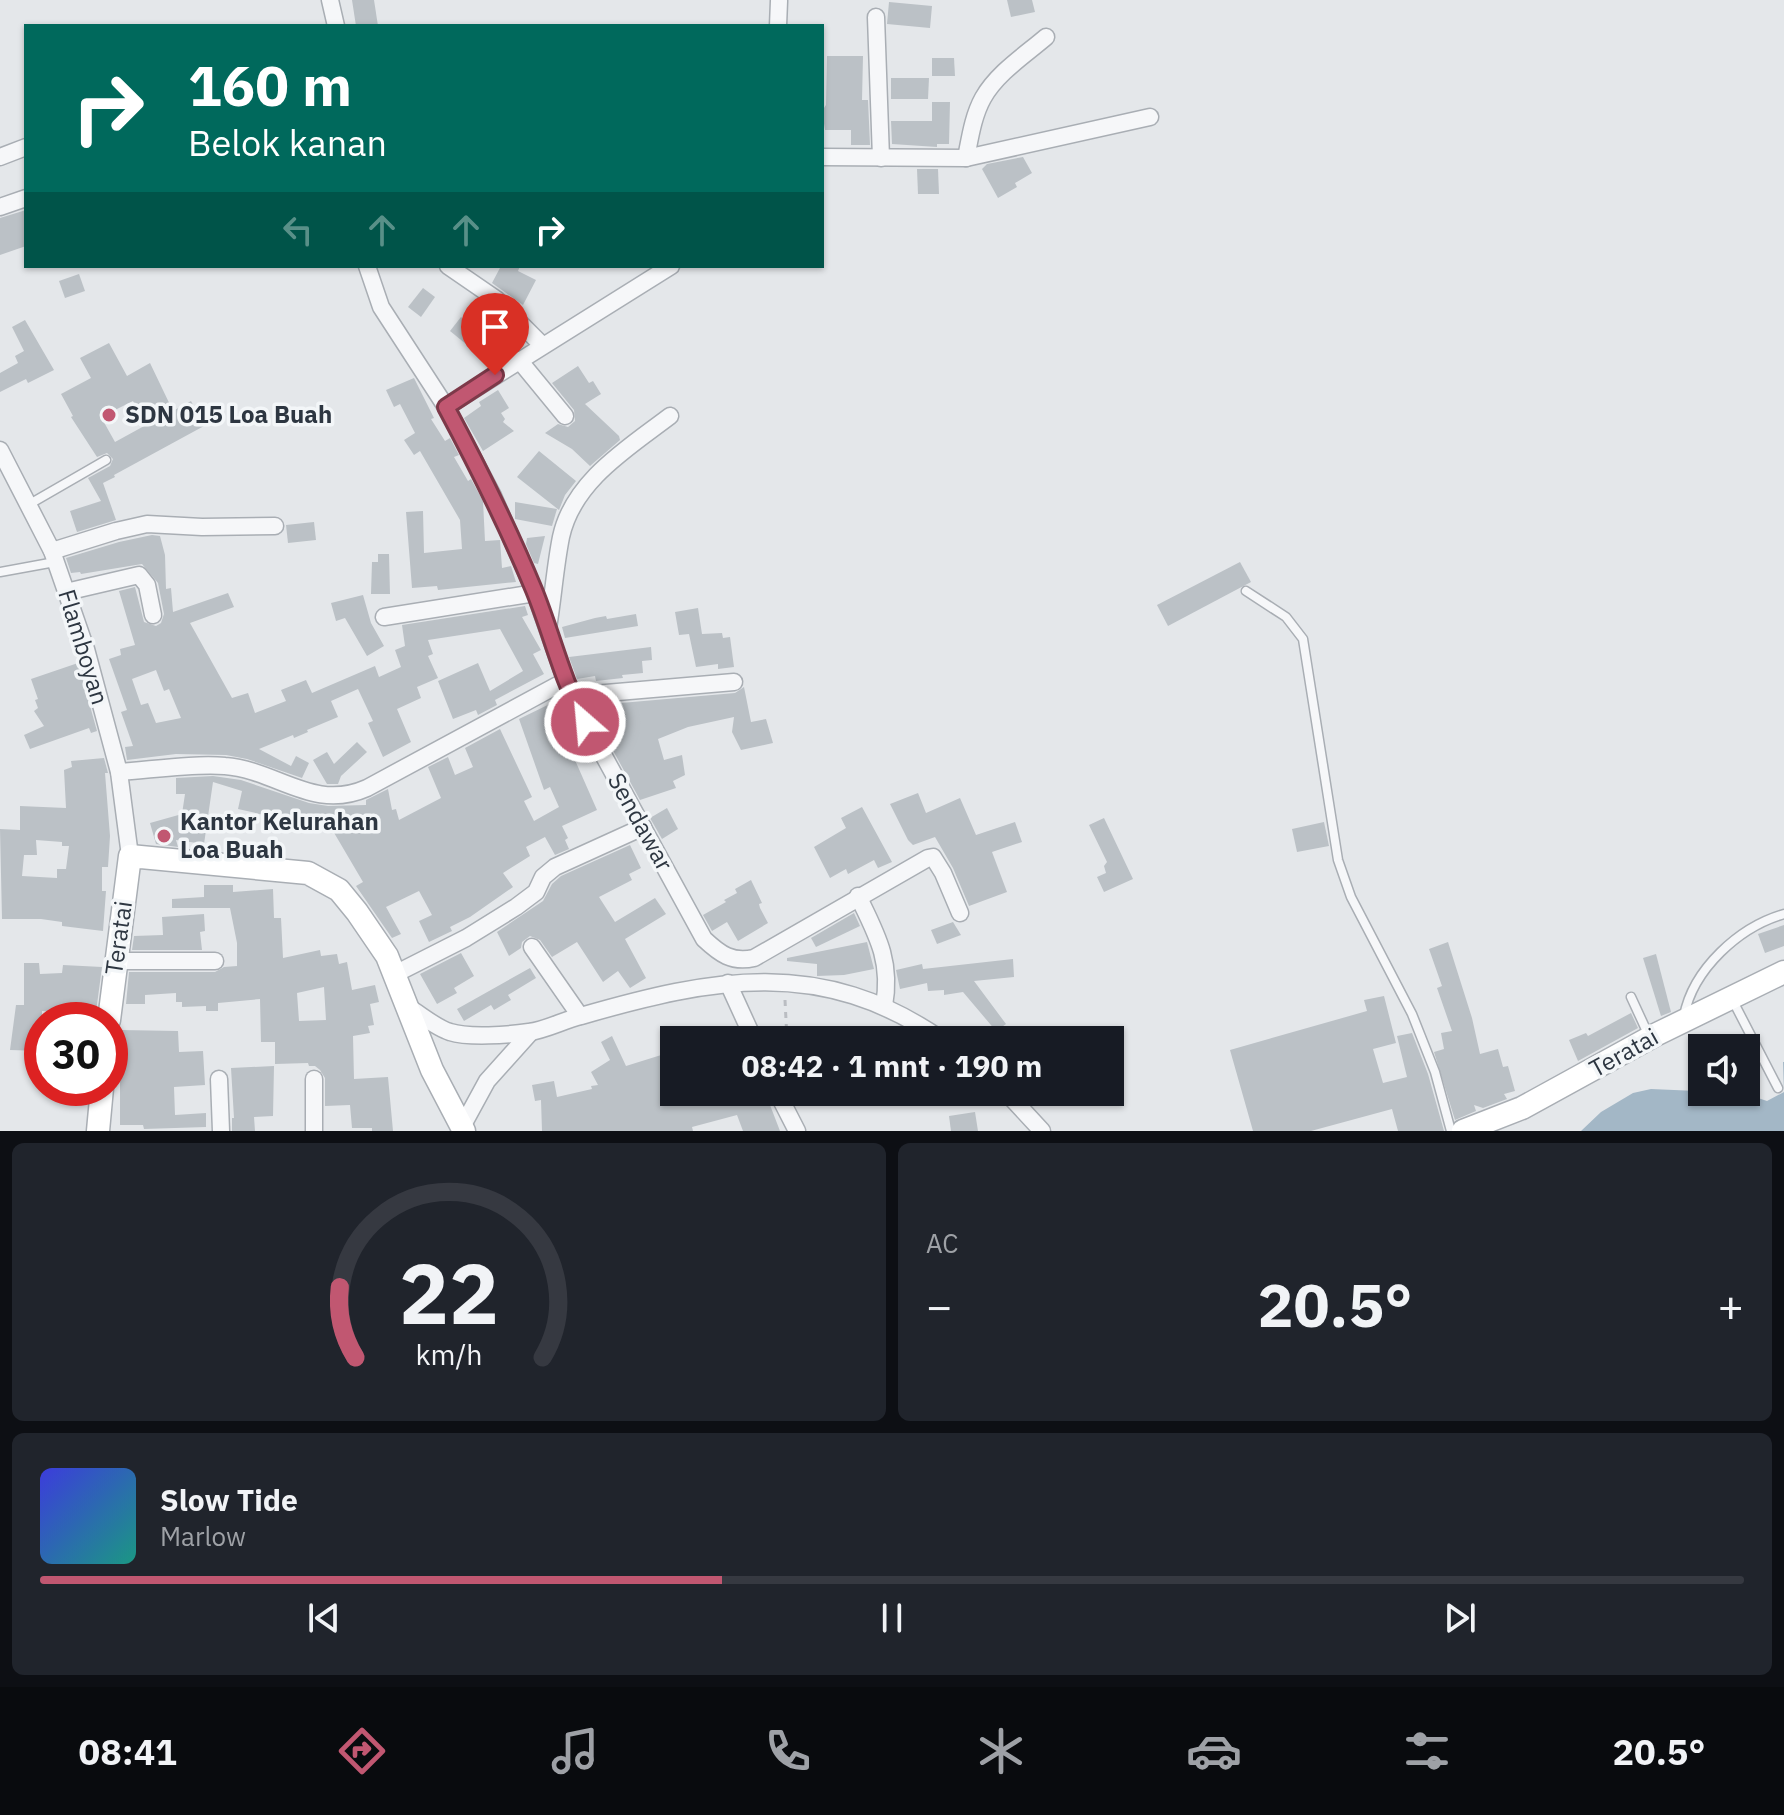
<!DOCTYPE html>
<html lang="id">
<meta charset="utf-8">
<style>
body{margin:0;font-family:"IBM Plex Sans",sans-serif;background:#20242c;color:#f1f3f6;height:100vh;display:flex;flex-direction:column;font-size:30px;white-space:nowrap}
*{box-sizing:border-box;margin:0}
p{font-size:26px;color:#9ea1a6}
.icon{flex:none;width:44px;height:44px;fill:none;stroke:currentColor;stroke-width:2;stroke-linecap:round;stroke-linejoin:round}
.map{position:relative;height:1131px;overflow:hidden}
.details{display:flex;flex-direction:column;gap:12px;padding:12px;background:#0d0f14;flex:1}
.details>*{flex:none}
.guide{position:absolute;left:24px;top:24px;width:800px;height:244px;border-radius:0px;box-shadow:0 2px 6px #0004;background:#00695c;color:#fff;overflow:hidden}
.tools{position:absolute;left:1688px;top:1034px;display:grid;gap:16px}
.tools a{display:grid;place-items:center;width:72px;height:72px;border-radius:0px;background:#171b24;box-shadow:0 2px 6px #0004;font-size:40px}
.speed{position:absolute;left:24px;top:1002px;display:flex;gap:16px;font-size:40px;font-weight:700;text-align:center}
.speed>*{display:grid;place-content:center;width:104px;height:104px;border-radius:50%;background:#171b24;box-shadow:0 2px 6px #0004;line-height:1}
.speed .limit{border:12px solid #d22;background:#fff;color:#111}
.pin{position:absolute;display:grid;place-items:center;width:68px;height:68px;color:#fff;margin:-82px -34px;border-radius:50% 50% 50% 0;rotate:-45deg;box-shadow:0 0 8px #0007}
.pin .icon{rotate:45deg}
.me{position:absolute;width:88px;margin:-44px;rotate:333deg;stroke-linejoin:round;filter:drop-shadow(0 0 6px #0008)}
.turn{display:flex;align-items:center;gap:28px;height:168px;padding:0 32px;font-size:36px}
.turn .icon{width:104px;height:104px;stroke-width:2.5}
.turn b{display:block;font-size:56px;line-height:68px}
.lanes{display:flex;align-items:center;height:76px;padding:0 32px;background:#0003;justify-content:center;gap:40px;direction:ltr}
.lanes .off{opacity:.35}
.big{font-size:60px;font-weight:800;line-height:1.1}
.details .widget{flex:1;display:flex;flex-direction:column;justify-content:center;gap:12px;min-width:0;padding:0 28px;border-radius:12px;background:#20242c}
.details .dial{align-items:center;gap:0}
.dial svg{height:208px;overflow:visible;fill:none;stroke:#363941;stroke-width:7;stroke-linecap:round;text-anchor:middle}
.dial text{fill:#f1f3f6;stroke:none}
.song{display:flex;align-items:center;gap:24px}
.cover{width:96px;height:96px;border-radius:12px;background:linear-gradient(135deg,hsl(240 70% 55%),hsl(170 70% 35%))}
.played{height:8px;border-radius:4px;background:linear-gradient(90deg,#c15771 40%,#363941 40%)}
.keys{display:flex;justify-content:space-around;direction:ltr}
.heat{display:flex;justify-content:space-between;align-items:center;font-size:44px;direction:ltr}
.details .tiles{flex:1;display:grid;gap:12px;grid-template-columns:1fr 1fr}
.widget:last-child{grid-column:span 2}
.trip{position:absolute;left:660px;top:1026px;width:464px;height:80px;border-radius:0px;background:#171b24;box-shadow:0 2px 6px #0004;font-weight:800;line-height:80px;text-align:center}
.tab-bar{display:flex;height:128px;justify-content:space-around;align-items:center;background:#090b0e;color:#9ea1a6}
.tab-bar .icon{width:56px;height:56px}
.tab-bar .selected{color:#c15771}
.tab-bar b{font-size:36px;color:#f1f3f6}
.map>svg:first-child{display:block}
.water{fill:#a3b7c6}
.building{fill:#bbc1c6;fill-rule:evenodd}
.lines{fill:none;stroke-linecap:round;stroke-linejoin:round}
.lane-casing{stroke:#a9aeb4;stroke-width:11}
.street-casing{stroke:#a9aeb4;stroke-width:19}
.secondary-casing{stroke:#a9aeb4;stroke-width:25}
.path{stroke:#babdc2;stroke-width:3;stroke-dasharray:6 6;stroke-linecap:butt}
.lane{stroke:#f6f7f9;stroke-width:8}
.street{stroke:#f6f7f9;stroke-width:16}
.secondary{stroke:#fff;stroke-width:22}
.route-casing{stroke:#7d3949;stroke-width:20}
.route{stroke:#c15771;stroke-width:14}
.poi-dot{fill:#c15771;stroke:#f3f6f8;stroke-width:3}
.labels{text-anchor:middle;stroke-width:7;stroke-linejoin:round;paint-order:stroke}
.poi-label{font-size:24px;font-weight:bold;fill:#2d3641;stroke:#f3f6f8;text-anchor:start}
.street-label{font-size:24px;fill:#2d3641;stroke:#f3f6f8}
</style>
<div class="map">
<svg width="1784" height="1131" viewBox="0 0 1784 1131">
<rect width="100%" height="100%" fill="#e4e7ea"/>
<polygon class="water" points="1783,1062 1784,1062 1784,1131 1581,1131 1601,1112 1633,1093 1651,1089 1743,1093 1767,1101 1784,1092"/>
<g class="building">
<polygon points="352,0 374,0 378,26 356,26"/>
<polygon points="1007,0 1032,0 1035,12 1011,17"/>
<polygon points="889,2 932,6 930,28 887,24"/>
<polygon points="827,56 863,56 862,100 868,100 870,145 851,145 851,130 825,130 822,111 826,105"/>
<polygon points="932,58 954,58 955,76 932,76"/>
<polygon points="891,78 929,78 928,99 891,99"/>
<polygon points="932,102 950,102 949,144 937,144 937,147 892,144 891,121 932,121"/>
<polygon points="1023,157 1032,173 1015,183 1017,187 998,198 982,169 987,164"/>
<polygon points="917,169 938,169 939,194 918,194"/>
<polygon points="26,210 26,246 0,255 0,218"/>
<polygon points="501,266 520,266 518,271 536,280 523,305 492,283"/>
<polygon points="79,274 85,291 65,298 59,281"/>
<polygon points="423,288 435,297 421,317 408,307"/>
<polygon points="461,317 487,340 477,353 450,331"/>
<polygon points="25,320 54,370 28,383 26,379 0,392 0,373 18,363 15,356 24,351 12,327"/>
<path d="M109,343L127,376L150,363L173,411L191,401L204,426L114,475L115,477L103,483L116,520L77,532L70,511L101,501L88,478L110,466L113,459L107,453L97,457L71,417L73,416L61,394L91,378L80,358ZM133,401L146,425L115,442L101,417Z"/>
<polygon points="578,366 589,383 593,381 601,394 585,404 619,436 620,440 590,466 572,449 545,433 558,424 568,427 575,421 574,410 552,383"/>
<polygon points="414,378 434,418 431,419 445,441 450,438 459,455 454,457 468,481 471,479 483,501 485,541 500,540 502,568 511,566 516,582 438,590 437,586 412,588 406,512 423,511 424,553 462,549 460,520 420,451 414,455 404,440 415,433 400,404 394,407 386,390"/>
<polygon points="498,390 509,408 501,413 505,419 503,422 514,431 483,451 464,418 481,406 479,402"/>
<polygon points="539,451 576,481 565,495 559,510 517,477"/>
<polygon points="515,502 557,509 552,526 515,519"/>
<polygon points="314,522 316,540 288,543 286,525"/>
<path d="M152,535L160,536L165,555L166,589L171,588L173,612L228,593L234,607L190,623L232,698L248,693L255,713L286,701L281,690L306,680L312,693L375,666L379,677L401,667L395,650L405,646L402,625L525,606L528,615L522,617L541,650L533,654L544,674L495,700L497,705L478,715L476,710L453,719L438,681L478,663L490,691L523,671L500,629L428,640L433,654L428,656L438,678L417,687L421,698L397,709L411,742L383,757L368,723L373,721L358,689L331,701L338,717L307,730L308,732L294,738L293,735L259,749L291,766L296,756L309,763L302,778L247,759L226,755L176,754L127,760L125,747L133,746L121,712L127,710L109,659L121,655L120,649L135,645L119,591L135,587L144,622L156,626L161,623L164,614L158,583L142,564L81,574L80,572L71,573L66,558L119,542ZM156,670L164,691L169,689L181,718L156,723L148,703L141,705L132,679Z"/>
<polygon points="545,536 538,564 534,563 526,544 527,538"/>
<polygon points="378,554 389,554 390,594 371,594 372,562 378,562"/>
<polygon points="1240,562 1251,582 1168,626 1157,605"/>
<polygon points="363,595 371,623 384,646 367,656 345,618 336,621 331,603"/>
<polygon points="698,608 702,634 722,633 723,638 730,637 734,667 718,669 718,664 696,667 689,634 679,635 675,612"/>
<polygon points="636,614 638,626 565,638 562,627 595,618 606,616 607,619"/>
<polygon points="651,647 652,660 642,661 643,673 622,675 623,678 596,681 595,676 577,679 569,657"/>
<polygon points="78,663 97,731 91,733 89,728 30,749 24,735 44,726 34,711 38,708 35,700 38,699 31,679"/>
<polygon points="744,687 751,722 766,719 773,743 741,750 732,732 734,717 688,727 658,739 664,760 682,755 685,775 673,781 676,788 640,800 591,710 591,705 605,704 606,709 621,703 735,693"/>
<polygon points="560,699 566,715 559,717 571,751 597,810 562,826 568,838 565,840 569,849 555,855 545,837 526,847 530,856 503,873 513,887 470,917 450,927 452,931 429,942 419,921 432,915 419,891 386,907 401,934 392,938 356,886 363,882 333,831 332,816 305,819 304,824 238,809 242,791 213,782 204,844 176,840 178,847 156,844 150,823 182,814 185,794 176,794 176,778 213,776 241,780 309,803 328,806 366,805 366,800 388,789 392,810 396,809 399,820 441,798 428,767 448,757 455,775 473,767 465,748 500,729 532,797 524,801 534,821 559,807 550,787 544,790 519,719"/>
<polygon points="357,742 367,752 341,776 338,784 327,784 313,760 327,752 334,764"/>
<path d="M104,758L108,773H105L110,836L108,867H102V891H106L103,931L62,926V922L41,919H2L0,829L20,830V806L66,808L64,770L72,767L71,761ZM36,840L62,842V846H69L66,869H57V878L22,876L24,855H37Z"/>
<polygon points="918,793 926,813 960,798 976,835 1015,822 1022,842 992,852 1007,892 969,906 953,868 935,837 913,845 908,840 890,804"/>
<polygon points="862,807 892,862 878,868 874,860 848,874 846,869 830,878 814,847 846,828 841,818"/>
<polygon points="667,808 678,829 662,839 650,818"/>
<polygon points="1104,818 1133,879 1104,892 1097,877 1106,873 1104,866 1107,862 1089,825"/>
<polygon points="1324,822 1329,846 1297,852 1292,829"/>
<polygon points="630,845 641,868 629,874 632,880 599,897 615,922 655,898 666,914 625,939 646,978 630,988 618,971 603,982 577,942 552,957 540,940 530,936 522,942 521,948 509,956 497,932 543,901 552,884 561,876"/>
<polygon points="751,880 762,903 759,904 760,908 768,923 738,941 727,922 712,931 703,915 726,902 724,900 737,893 735,889"/>
<path d="M204,885H233V892L273,889L274,918H281L283,958L320,950L321,956L337,954L339,964L347,962L352,990L375,985L379,1002L370,1004L374,1025L368,1026L370,1033L353,1036L354,1079L388,1077L393,1131H372V1128H352L350,1105L325,1106V1078L320,1070L315,1066H309L308,1063L275,1064V1042H261L260,999L218,1003V1011H206V1006L182,1007V1002H176V993L145,995V1004H126L129,972H215L224,967L237,966V943L230,908H172V899L204,897ZM324,987L326,1020L299,1021L297,993Z"/>
<polygon points="854,913 860,926 816,947 811,938"/>
<polygon points="204,914 205,931 200,932 202,950 132,950 134,936 163,935 162,917"/>
<polygon points="953,922 961,935 937,944 931,930"/>
<polygon points="1784,925 1784,946 1765,953 1758,934"/>
<polygon points="867,942 874,969 844,975 817,976 817,964 787,961 787,958"/>
<polygon points="1448,942 1472,1018 1480,1054 1498,1049 1503,1067 1508,1066 1515,1091 1504,1094 1507,1099 1483,1108 1474,1105 1476,1111 1455,1120 1434,1052 1444,1049 1441,1033 1452,1031 1437,988 1442,986 1429,949"/>
<polygon points="461,953 474,976 454,988 457,993 437,1004 420,974"/>
<polygon points="1656,954 1671,1012 1661,1016 1643,958"/>
<polygon points="1013,959 1014,977 974,981 1006,1024 996,1031 963,992 944,995 944,990 928,991 927,983 900,989 897,975 896,970 922,964 923,969"/>
<polygon points="24,963 39,963 40,974 62,973 63,965 102,967 96,1012 90,1011 90,1020 73,1020 73,1013 42,1011 42,1051 10,1050 16,1005 24,1005"/>
<polygon points="530,968 536,978 508,995 511,1000 494,1010 491,1005 464,1021 457,1009"/>
<polygon points="1384,996 1396,1043 1373,1049 1383,1083 1407,1077 1397,1036 1412,1033 1428,1074 1444,1131 1398,1131 1392,1109 1311,1131 1253,1131 1230,1050 1367,1011 1364,1000"/>
<polygon points="1631,1013 1638,1028 1578,1061 1569,1040 1586,1033 1588,1036"/>
<polygon points="120,1030 178,1031 179,1052 203,1051 205,1085 174,1087 175,1115 206,1113 206,1127 144,1129 143,1125 120,1125"/>
<polygon points="612,1036 626,1066 674,1051 674,1092 765,1092 780,1131 743,1131 737,1115 692,1127 693,1131 542,1131 541,1100 535,1101 532,1085 554,1081 557,1097 592,1089 591,1086 598,1085 591,1072 610,1060 601,1042"/>
<polygon points="274,1066 273,1116 254,1117 255,1131 232,1131 232,1118 234,1118 231,1068"/>
<polygon points="975,1112 978,1131 951,1131 949,1116"/>
</g>
<g class="lines">
<g class="lane-casing">
<g id="lane">
<polyline points="28,505 106,460"/>
<polyline points="0,572 55,562"/>
<polyline points="1246,591 1286,617 1303,639 1338,860 1351,897 1412,1014 1435,1072 1451,1131"/>
<polyline points="1631,997 1649,1036"/>
<polyline points="1733,1001 1778,1088"/>
<path d="M1684,1016C1693,969 1739,927 1784,914"/>
</g>
</g>
<g class="street-casing">
<g id="street">
<polyline points="330,0 336,26"/>
<polyline points="876,17 881,158"/>
<polyline points="778,26 779,1"/>
<polyline points="0,157 26,147"/>
<polyline points="822,157 966,158 1150,117"/>
<path d="M966,158C970,138 973,116 983,98C997,73 1025,55 1046,37"/>
<polyline points="0,207 26,198"/>
<path d="M367,266L381,307L446,407L493,496L535,593L571,696L704,939C720,954 732,963 754,958L928,858L933,857L943,873L960,913"/>
<polyline points="448,266 496,299 542,345"/>
<polyline points="519,360 565,416"/>
<polyline points="446,407 671,266"/>
<polyline points="0,450 52,551 86,649 119,772 130,856"/>
<polyline points="52,551 116,531 147,524 202,527 275,526"/>
<polyline points="66,592 139,575 147,585 153,615"/>
<polyline points="384,617 535,593"/>
<path d="M548,628C553,598 555,567 561,537C573,481 628,448 670,416"/>
<polyline points="571,696 734,682"/>
<path d="M119,772C150,770 195,763 225,766C277,770 313,812 367,788L565,681"/>
<path d="M858,896C877,935 892,961 884,1006"/>
<polyline points="532,947 580,1016"/>
<polyline points="116,961 215,961"/>
<polyline points="395,974 466,938 516,907 536,892 543,877 555,867 643,827"/>
<polyline points="728,983 754,1040"/>
<path d="M408,1007C420,1014 436,1028 450,1032C469,1038 508,1035 529,1032C546,1030 564,1020 581,1016C713,978 821,956 942,1040"/>
<polyline points="219,1079 221,1131"/>
<polyline points="314,1079 314,1131"/>
<polyline points="777,1092 797,1131"/>
<polyline points="1006,1092 1042,1131"/>
<polyline points="463,1125 487,1081 531,1032"/>
</g>
</g>
<g class="secondary-casing">
<g id="secondary">
<polyline points="109,1020 130,856 308,873 339,890 357,912 387,956 432,1070 464,1131"/>
<polyline points="98,1131 102,1088"/>
<polyline points="1463,1131 1522,1108 1655,1035 1784,972"/>
</g>
</g>
<polyline class="path" points="785,1000 787,1040"/>
<use href="#lane" class="lane"/>
<use href="#street" class="street"/>
<use href="#secondary" class="secondary"/>
</g>
<g class="lines">
<g class="route-casing">
<path id="route" d="M495,375L446,407C478,467 508,527 534,590C552,634 562,680 585,722"/>
</g>
<use href="#route" class="route"/>
</g>
<g class="poi-dot">
<circle cx="109" cy="415" r="8"/>
<circle cx="164" cy="836" r="8"/>
</g>
<g class="labels">
<g class="poi-label">
<text x="125" y="423">SDN 015 Loa Buah</text>
<text x="180" y="830">Kantor Kelurahan<tspan x="180" dy="28">Loa Buah</tspan></text>
</g>
<g class="street-label">
<text transform="translate(83 647) rotate(73)" y="8">Flamboyan</text>
<text transform="translate(640 822) rotate(61)" y="8">Sendawar</text>
<text transform="translate(119 938) rotate(-82)" y="8">Teratai</text>
<text transform="translate(1624 1053) rotate(-29)" y="8">Teratai</text>
</g>
</g>
</svg>
<div class="tools">
<a><svg class="icon" aria-label="sound" viewBox="0 0 24 24"><path d="M4 9h4l5-4v14l-5-4H4zM17 9q2 3 0 6"/></svg></a>
</div>
<div class="speed"><div class="limit">30</div></div>
<div class="pin" style="left:495px;top:375px;background:#d93025"><svg class="icon" aria-label="arrive" viewBox="0 0 24 24"><path d="M6 21V4h12l-3 4 3 4H6"/></svg></div>
<svg class="me" style="left:585px;top:722px" viewBox="-20 -20 40 40"><circle r="17" fill="#c15771" stroke="#fff" stroke-width="3"/><path d="M0-11L8 9 0 5-8 9z" fill="#fff"/></svg>
<div class="trip">08:42 · 1 mnt · 190 m</div>
<div class="guide">
<div class="turn"><svg class="icon" aria-label="right" viewBox="0 0 24 24"><path d="M7 20v-9h11M14 6l5 5-5 5"/></svg><div><b>160 m</b>Belok kanan</div></div>
<div class="lanes"><svg class="icon off" aria-label="left" viewBox="0 0 24 24"><path d="M17 20v-9H6M10 6l-5 5 5 5"/></svg><svg class="icon off" aria-label="ahead" viewBox="0 0 24 24"><path d="M12 20V5M6 11l6-6 6 6"/></svg><svg class="icon off" aria-label="ahead" viewBox="0 0 24 24"><path d="M12 20V5M6 11l6-6 6 6"/></svg><svg class="icon" aria-label="right" viewBox="0 0 24 24"><path d="M7 20v-9h11M14 6l5 5-5 5"/></svg></div>
</div>
</div>
<section class="details">
<div class="tiles">
<div class="widget dial"><svg viewBox="0 0 100 80">
<path d="M14 69A42 42 0 1 1 86 69"/>
<path d="M14 69A42 42 0 0 1 8 42" stroke="#c15771"/>
<text x="50" y="56" font-size="32" font-weight="700">22</text>
<text x="50" y="72" font-size="11">km/h</text>
</svg></div>
<div class="widget"><p>AC</p>
<div class="heat"><a>−</a><b class="big">20.5°</b><a>+</a></div>
</div>
<div class="widget">
<div class="song"><i class="cover"></i><div><b>Slow Tide</b><p>Marlow</p></div></div>
<div class="played"></div>
<div class="keys"><svg class="icon" aria-label="previous" viewBox="0 0 24 24"><path d="M18 5L8 12l10 7zM5 5v14"/></svg><svg class="icon" aria-label="pause" viewBox="0 0 24 24"><path d="M8 5v14M16 5v14"/></svg><svg class="icon" aria-label="next" viewBox="0 0 24 24"><path d="M6 5l10 7-10 7zM19 5v14"/></svg></div>
</div>
</div>
</section>
<nav class="tab-bar">
<b>08:41</b>
<svg class="icon selected" aria-label="directions" viewBox="0 0 24 24"><path d="M12 3l9 9-9 9-9-9zM9 14v-3h6M13 9l2 2-2 2"/></svg>
<svg class="icon" aria-label="music" viewBox="0 0 24 24"><path d="M9 18V5l10-2v13"/><circle cx="6" cy="18" r="3"/><circle cx="16" cy="16" r="3"/></svg>
<svg class="icon" aria-label="phone" viewBox="0 0 24 24"><path d="M5 4h4l2 5-3 2q2 4 5 5l2-3 5 2v4C11 20 4 13 5 4z"/></svg>
<svg class="icon" aria-label="climate" viewBox="0 0 24 24"><path d="M12 3v18M4 7l16 10M4 17L20 7"/></svg>
<svg class="icon" aria-label="car" viewBox="0 0 24 24"><path d="M5 17H2v-5l4-1 3-4h7l3 4 3 1v5h-3M9 17h6M6 11h13"/><circle cx="7" cy="17" r="2"/><circle cx="17" cy="17" r="2"/></svg>
<svg class="icon" aria-label="filters" viewBox="0 0 24 24"><path d="M4 7h16M4 17h16"/><circle cx="9" cy="7" r="2"/><circle cx="15" cy="17" r="2"/></svg>
<b>20.5°</b>
</nav>
